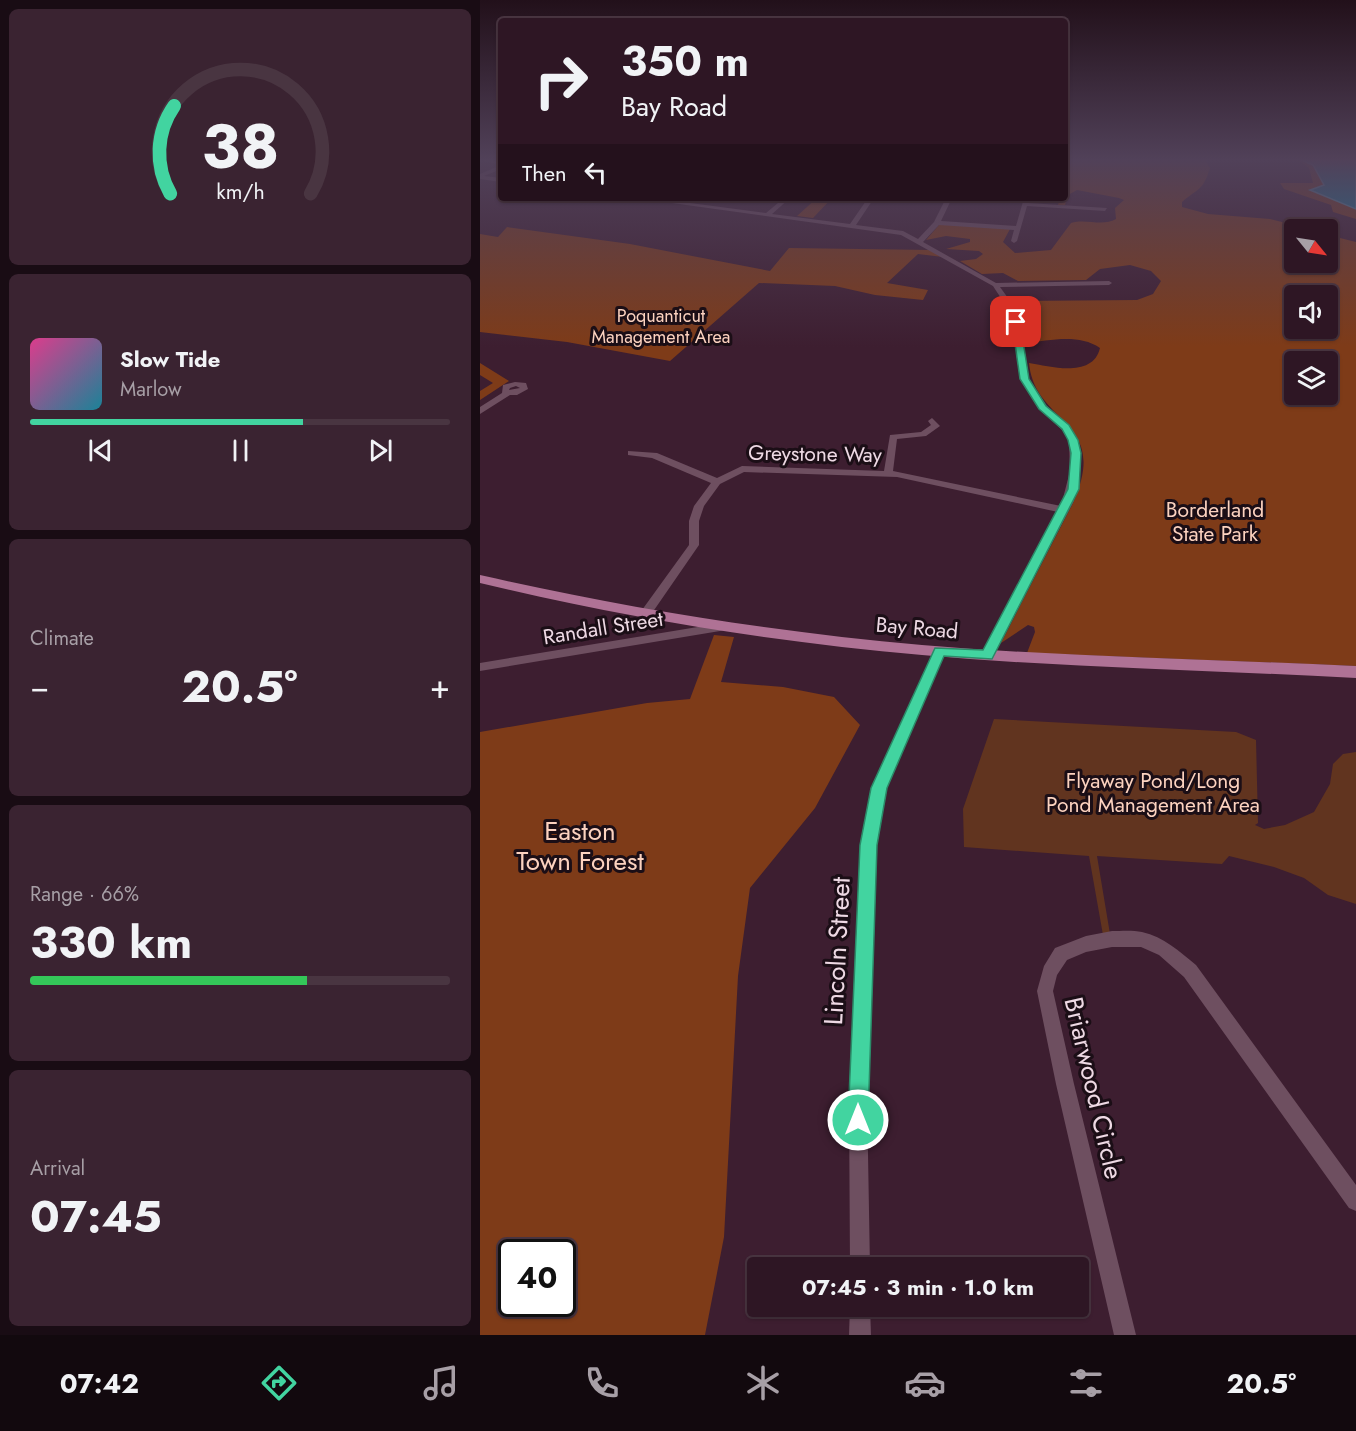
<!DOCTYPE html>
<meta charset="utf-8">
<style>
body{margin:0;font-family:Jost,sans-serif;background:#3a2331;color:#f1f3f6;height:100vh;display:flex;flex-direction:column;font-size:22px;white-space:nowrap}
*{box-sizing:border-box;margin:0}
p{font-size:20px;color:#a79fa6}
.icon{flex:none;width:33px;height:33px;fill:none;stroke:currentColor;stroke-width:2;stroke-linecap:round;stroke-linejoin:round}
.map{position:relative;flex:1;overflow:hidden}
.details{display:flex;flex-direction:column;gap:9px;padding:9px;background:#190c14;width:480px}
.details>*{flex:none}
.banner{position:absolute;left:18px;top:18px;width:570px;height:183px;border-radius:6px;box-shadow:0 2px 4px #0004,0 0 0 2px #493541;background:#2e1624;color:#f1f3f6;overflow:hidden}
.needle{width:39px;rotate:120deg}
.fabs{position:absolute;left:804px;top:219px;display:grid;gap:12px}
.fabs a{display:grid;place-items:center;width:54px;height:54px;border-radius:6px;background:#2e1624;box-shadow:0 2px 4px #0004,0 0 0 2px #493541;font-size:30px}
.speed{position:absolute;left:18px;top:1239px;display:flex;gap:12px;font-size:30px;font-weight:700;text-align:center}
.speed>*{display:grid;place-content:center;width:78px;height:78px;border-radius:50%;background:#2e1624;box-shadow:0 2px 4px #0004,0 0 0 2px #493541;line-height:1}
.speed .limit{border:3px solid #111;border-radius:9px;background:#fff;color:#111}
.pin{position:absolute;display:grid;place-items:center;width:51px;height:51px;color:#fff;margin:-26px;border-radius:12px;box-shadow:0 3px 9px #0006}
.me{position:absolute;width:66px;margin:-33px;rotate:0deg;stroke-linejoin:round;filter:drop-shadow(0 0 4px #0008)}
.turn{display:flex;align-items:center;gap:21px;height:126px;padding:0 24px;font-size:27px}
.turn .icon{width:78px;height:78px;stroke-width:2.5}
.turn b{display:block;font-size:42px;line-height:51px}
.then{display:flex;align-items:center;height:57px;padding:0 24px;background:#0003;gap:12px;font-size:22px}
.big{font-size:45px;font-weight:700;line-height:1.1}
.details .tile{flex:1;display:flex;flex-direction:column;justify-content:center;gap:9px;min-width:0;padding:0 21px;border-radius:9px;background:#3a2331}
.details .dial{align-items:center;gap:0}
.dial svg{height:156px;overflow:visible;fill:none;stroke:#493541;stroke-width:7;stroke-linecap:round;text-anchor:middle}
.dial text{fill:#f1f3f6;stroke:none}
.song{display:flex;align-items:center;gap:18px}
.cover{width:72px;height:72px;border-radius:9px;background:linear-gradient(135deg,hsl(330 70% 55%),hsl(190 70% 35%))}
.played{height:6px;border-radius:3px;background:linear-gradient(90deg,#42d4a0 65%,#493541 65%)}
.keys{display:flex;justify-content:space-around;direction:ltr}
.heat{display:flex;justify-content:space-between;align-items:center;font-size:33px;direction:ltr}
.charge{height:9px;border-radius:4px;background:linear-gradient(90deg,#34c759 66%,#493541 0)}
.trip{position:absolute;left:267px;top:1257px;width:342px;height:60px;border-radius:6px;background:#2e1624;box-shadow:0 2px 4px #0004,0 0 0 2px #493541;font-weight:700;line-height:60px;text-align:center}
.tab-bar{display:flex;height:96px;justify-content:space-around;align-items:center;background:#12090e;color:#a79fa6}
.tab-bar .icon{width:42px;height:42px}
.tab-bar .active{color:#42d4a0}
.tab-bar b{font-size:27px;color:#f1f3f6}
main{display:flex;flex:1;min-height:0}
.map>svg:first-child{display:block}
.green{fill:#61341f}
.forest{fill:#7e3b18;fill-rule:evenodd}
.water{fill:#0d82a4;stroke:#509cb7;stroke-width:1.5}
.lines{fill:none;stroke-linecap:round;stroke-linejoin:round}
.minor{fill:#6e4f60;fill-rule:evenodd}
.major{fill:#af7295;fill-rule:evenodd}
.route{fill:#42d4a0;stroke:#2b8a68;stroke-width:1.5}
.labels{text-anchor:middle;stroke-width:6;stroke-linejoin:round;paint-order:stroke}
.far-park-label{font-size:18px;fill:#fcd2bf;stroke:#1b0e16}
.street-label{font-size:21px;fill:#eed9e4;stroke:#1b0e16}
.park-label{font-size:21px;fill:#fcd2bf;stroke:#1b0e16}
.near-park-label{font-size:26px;fill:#fcd2bf;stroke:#1b0e16}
.near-street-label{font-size:26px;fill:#eed9e4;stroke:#1b0e16}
</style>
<main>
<section class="details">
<div class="tile dial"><svg viewBox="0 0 100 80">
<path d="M14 69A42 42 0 1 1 86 69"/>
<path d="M14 69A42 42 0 0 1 16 24" stroke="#42d4a0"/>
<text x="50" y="56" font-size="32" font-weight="700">38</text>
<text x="50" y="72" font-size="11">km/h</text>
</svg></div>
<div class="tile">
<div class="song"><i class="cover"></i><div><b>Slow Tide</b><p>Marlow</p></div></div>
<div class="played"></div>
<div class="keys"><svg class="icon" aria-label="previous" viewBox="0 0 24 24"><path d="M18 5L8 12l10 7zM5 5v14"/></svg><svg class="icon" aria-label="pause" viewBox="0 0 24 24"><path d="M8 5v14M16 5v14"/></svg><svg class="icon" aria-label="next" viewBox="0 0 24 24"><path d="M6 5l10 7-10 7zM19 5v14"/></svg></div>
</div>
<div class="tile"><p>Climate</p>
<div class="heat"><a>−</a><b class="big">20.5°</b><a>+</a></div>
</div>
<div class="tile"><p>Range · 66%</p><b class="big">330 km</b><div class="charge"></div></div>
<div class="tile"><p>Arrival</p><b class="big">07:45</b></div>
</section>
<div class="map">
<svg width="876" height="1335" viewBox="0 0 876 1335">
<rect width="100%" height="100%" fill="#3d1e30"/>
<polygon class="green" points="514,719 756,732 776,740 778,823 775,825 784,829 805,825 834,812 850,784 853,764 863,754 876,752 876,904 848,895 824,878 794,867 749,856 742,864 617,856 630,934 623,935 609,856 484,847 483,809"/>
<g class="forest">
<path d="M585,160H725L730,168C723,191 718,188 702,202V207L728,214L790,219L830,229L814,230V262H848V235L876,242V666L547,653L555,632L554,627L548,625L521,643L593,503C631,418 555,426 549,363C572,367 613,378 620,348C598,333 569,341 545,343L541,314L535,301L657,300L673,294L681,281L671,271L650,265L620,269L606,280L538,281L523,273L502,274L480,261L496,259L503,254L499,251L466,249L490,242V239L466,236L446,240L459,225L463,224L530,229L523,242L535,253L571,250L591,223C606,218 622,227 636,219L635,208L644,200L639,198L597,190L588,195L585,205H578L580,198H585ZM814,296H848V328H814ZM814,362H848V394H814Z"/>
<path d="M809,160C829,160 837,167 844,185L830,190L876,209V219L853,212L851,205L804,189L800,183H833L829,168L821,162Z"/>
<polygon points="337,198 352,198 333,218 317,216"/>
<polygon points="27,227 150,244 290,271 309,248 452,250 463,257 438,254 407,283 448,290 443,300 395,295 355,286 279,283 190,361 87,342 0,332 0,234 18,237"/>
<polygon points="0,363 29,381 0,400 0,391 13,383 0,375"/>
<path d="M234,635L254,637L241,682L303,687L354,697L380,725L335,808L270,888L258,976L244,1237L225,1335H0V732L167,703L210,699ZM82,1252V1304H32V1252Z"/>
</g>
<polygon class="water" points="821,160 876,160 876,209 830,190 844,185 833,165"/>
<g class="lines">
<g class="minor">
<polygon points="3,160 21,161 21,165 5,161"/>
<polygon points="21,165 21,169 4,176 21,178 21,182 0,179 0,174"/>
<polygon points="156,198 172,198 286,213 304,198 310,198 292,214 370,224 388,198 394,198 376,225 423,231 438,239 454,222 466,198 472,198 461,221 536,226 544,198 550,198 548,203 627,208 625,211 547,206 537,241 534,243 531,241 534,230 459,225 443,242 516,283 629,281 632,283 629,285 520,287 538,312 548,379 566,405 588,426 597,440 600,471 594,501 511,658 507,659 501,655 578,512 417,477 264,472 240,484 224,506 219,521 219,545 170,616 162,616 160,613 162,610 209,545 209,521 214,506 231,483 172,458 148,455 148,451 177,453 237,478 262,466 404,471 410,435 441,432 451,425 448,421 452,418 460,426 446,436 417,439 413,471 581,506 590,471 589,440 582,430 560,409 540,379 530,312 513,286 421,235"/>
<path d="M35,382L46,383L48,389L37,395H30L0,414V407L22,393L23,385ZM36,386L40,388L29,390L30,388Z"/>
<polygon points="248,622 254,626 252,629 0,671 0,663"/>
<polygon points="460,647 466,651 406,788 396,845 387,1097 390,1268 370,1268 369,1097 382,845 392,788 454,651"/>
<path d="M632,931C641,931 653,930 662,932C684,937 699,951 716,965L876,1185V1211L869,1208L704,977L679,955L661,947H632L606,952L587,960L577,975L573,991L594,1084L656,1335H634L576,1084L557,991L564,966L575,948L606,936Z"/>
<polygon points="370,1306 390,1306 391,1335 369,1335"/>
</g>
<path class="major" d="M0,575C146,608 293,632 442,645C586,657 731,659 876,666V678C731,670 586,668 442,655C293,642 146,618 0,583Z"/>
</g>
<linearGradient id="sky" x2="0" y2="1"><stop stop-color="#22101a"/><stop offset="0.46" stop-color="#514159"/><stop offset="1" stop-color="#514159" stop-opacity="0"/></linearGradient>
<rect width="876" height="347" fill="url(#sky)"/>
<polygon class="route" points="536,319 540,322 549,379 566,406 589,425 598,440 601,453 599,489 512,659 464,656 407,788 397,845 388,1120 385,1127 378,1130 371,1127 368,1120 380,845 391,788 455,648 503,650 588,489 591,453 588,440 582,429 559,409 540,379 532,322"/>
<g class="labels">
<g class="far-park-label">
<text x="181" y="322">Poquanticut<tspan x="181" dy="21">Management Area</tspan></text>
</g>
<g class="street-label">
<text transform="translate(335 454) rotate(1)" y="7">Greystone Way</text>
<text transform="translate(123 628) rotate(-9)" y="7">Randall Street</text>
<text transform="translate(437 628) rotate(5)" y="7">Bay Road</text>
</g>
<g class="park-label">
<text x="735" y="517">Borderland<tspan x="735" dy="24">State Park</tspan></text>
<text x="673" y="788">Flyaway Pond/Long<tspan x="673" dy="24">Pond Management Area</tspan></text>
</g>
<g class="near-park-label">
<text x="100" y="840">Easton<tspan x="100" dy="30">Town Forest</tspan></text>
</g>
<g class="near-street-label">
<text transform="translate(357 951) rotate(-87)" y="9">Lincoln Street</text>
<text transform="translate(614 1088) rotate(77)" y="9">Briarwood Circle</text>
</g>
</g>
</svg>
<div class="fabs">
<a><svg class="needle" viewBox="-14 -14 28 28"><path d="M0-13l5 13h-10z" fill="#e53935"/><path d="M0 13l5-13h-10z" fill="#a79fa6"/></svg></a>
<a><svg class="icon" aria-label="sound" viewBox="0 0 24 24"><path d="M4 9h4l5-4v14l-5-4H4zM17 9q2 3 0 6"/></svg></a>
<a><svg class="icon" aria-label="layers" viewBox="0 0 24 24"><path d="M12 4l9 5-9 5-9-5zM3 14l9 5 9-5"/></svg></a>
</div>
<div class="speed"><div class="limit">40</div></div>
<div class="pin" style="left:536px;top:322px;background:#d93025"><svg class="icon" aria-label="arrive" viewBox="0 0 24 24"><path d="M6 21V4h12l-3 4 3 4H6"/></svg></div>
<svg class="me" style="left:378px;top:1120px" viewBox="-20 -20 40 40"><circle r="17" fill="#42d4a0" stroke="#fff" stroke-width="3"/><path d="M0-11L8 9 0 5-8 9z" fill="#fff"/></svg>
<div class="trip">07:45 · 3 min · 1.0 km</div>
<div class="banner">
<div class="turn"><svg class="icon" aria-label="right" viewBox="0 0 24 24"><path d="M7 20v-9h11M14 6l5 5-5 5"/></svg><div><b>350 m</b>Bay Road</div></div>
<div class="then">Then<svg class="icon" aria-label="left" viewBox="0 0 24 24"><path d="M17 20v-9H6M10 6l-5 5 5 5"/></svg></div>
</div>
</div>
</main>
<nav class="tab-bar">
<b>07:42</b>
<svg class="icon active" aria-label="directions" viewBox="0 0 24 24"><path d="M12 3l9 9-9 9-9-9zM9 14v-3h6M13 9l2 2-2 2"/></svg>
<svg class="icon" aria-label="music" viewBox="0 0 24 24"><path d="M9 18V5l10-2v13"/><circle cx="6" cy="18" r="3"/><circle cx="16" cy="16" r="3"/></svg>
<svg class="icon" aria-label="phone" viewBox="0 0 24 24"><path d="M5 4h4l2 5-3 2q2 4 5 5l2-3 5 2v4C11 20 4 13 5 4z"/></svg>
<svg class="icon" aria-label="climate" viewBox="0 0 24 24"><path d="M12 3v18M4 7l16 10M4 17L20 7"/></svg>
<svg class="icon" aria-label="car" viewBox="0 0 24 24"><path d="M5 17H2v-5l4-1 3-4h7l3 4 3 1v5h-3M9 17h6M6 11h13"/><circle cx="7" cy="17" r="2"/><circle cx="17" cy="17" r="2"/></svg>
<svg class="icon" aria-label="filters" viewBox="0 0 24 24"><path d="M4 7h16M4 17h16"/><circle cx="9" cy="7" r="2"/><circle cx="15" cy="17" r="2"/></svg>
<b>20.5°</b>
</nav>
